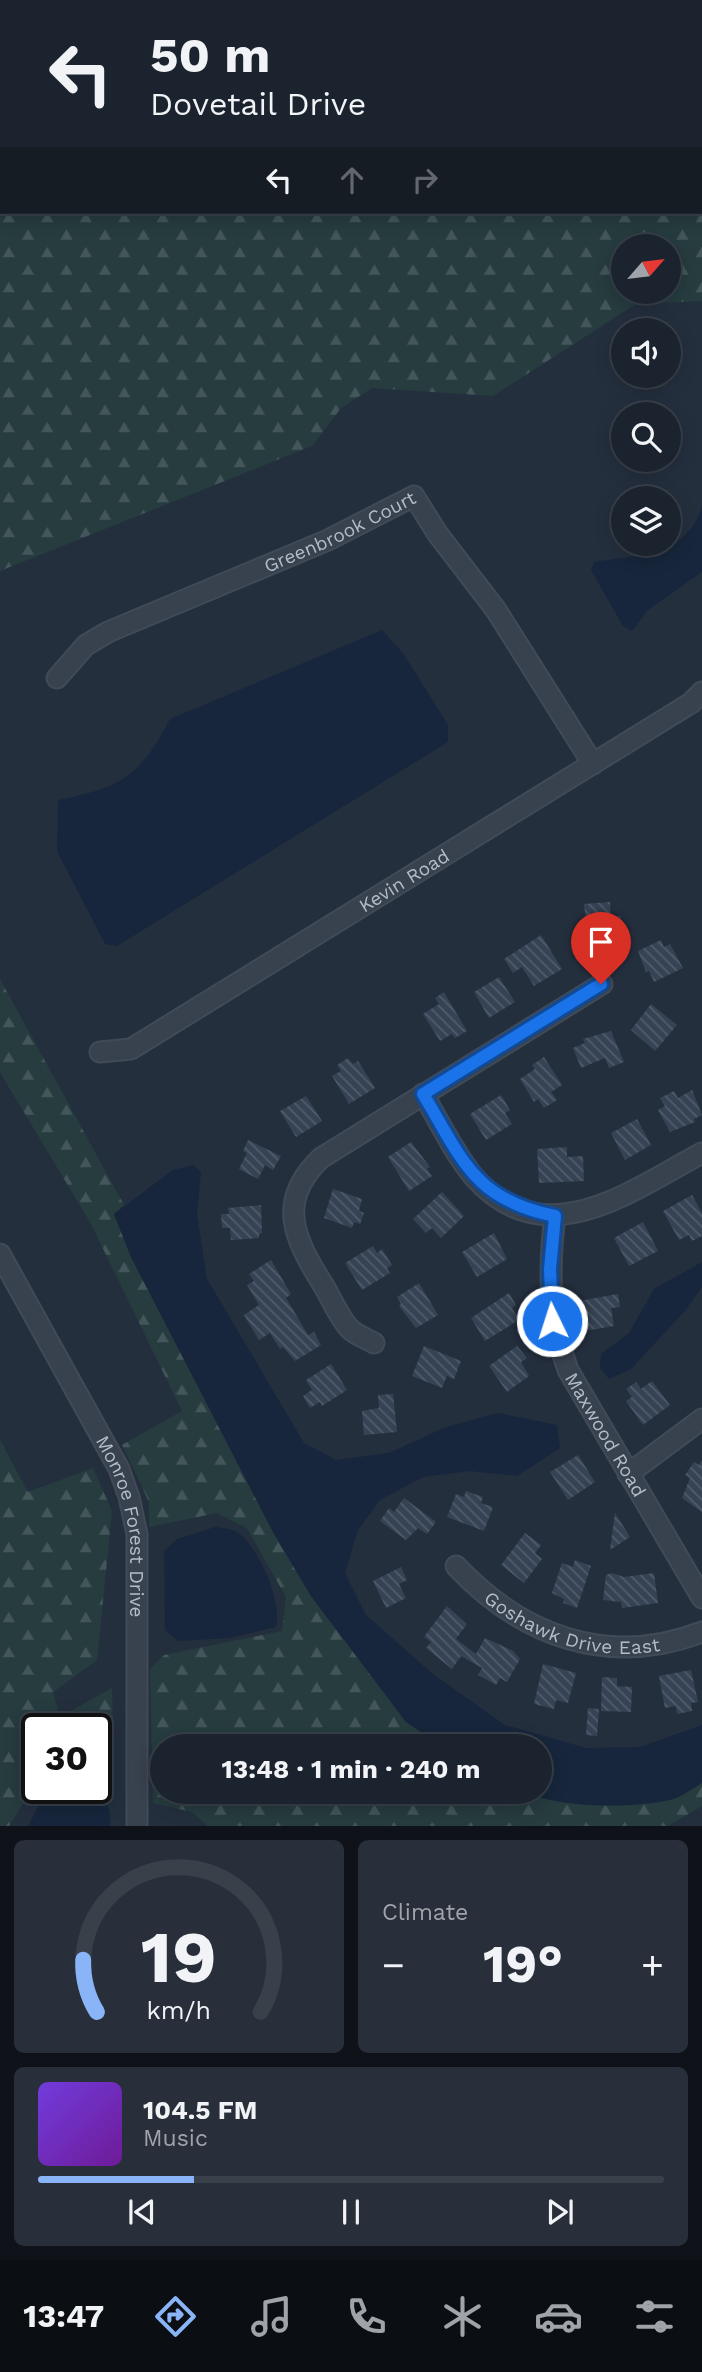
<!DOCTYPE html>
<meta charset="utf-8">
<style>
body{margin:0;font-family:"Work Sans",sans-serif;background:#282f3a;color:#f1f3f6;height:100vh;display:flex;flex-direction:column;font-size:26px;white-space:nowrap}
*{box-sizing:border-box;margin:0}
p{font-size:23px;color:#a0a4aa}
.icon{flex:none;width:38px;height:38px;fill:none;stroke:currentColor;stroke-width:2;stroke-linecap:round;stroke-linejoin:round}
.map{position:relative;height:1826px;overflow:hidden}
.panel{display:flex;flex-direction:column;gap:14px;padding:14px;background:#0f1319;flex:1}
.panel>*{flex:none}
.hud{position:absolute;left:0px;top:0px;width:704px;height:214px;box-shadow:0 4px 18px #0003,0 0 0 2px #39404a;background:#1b232e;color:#f1f3f6;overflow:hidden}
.needle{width:46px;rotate:62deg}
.fabs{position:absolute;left:611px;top:234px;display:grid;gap:14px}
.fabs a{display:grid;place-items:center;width:70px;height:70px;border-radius:50%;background:#1b232e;box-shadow:0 4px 18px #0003,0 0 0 2px #39404a;font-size:35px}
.speed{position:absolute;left:21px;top:1713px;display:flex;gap:14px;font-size:35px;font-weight:700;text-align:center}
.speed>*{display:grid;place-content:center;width:91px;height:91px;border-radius:50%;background:#1b232e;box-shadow:0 4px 18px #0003,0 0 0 2px #39404a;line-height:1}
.speed .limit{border:4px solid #111;border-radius:10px;background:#fff;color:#111}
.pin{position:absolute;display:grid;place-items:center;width:60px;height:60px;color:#fff;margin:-72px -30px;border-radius:50% 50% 50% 0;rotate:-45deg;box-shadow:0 0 7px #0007}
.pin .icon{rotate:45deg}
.me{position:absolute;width:77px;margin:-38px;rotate:356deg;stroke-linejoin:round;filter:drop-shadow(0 0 5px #0008)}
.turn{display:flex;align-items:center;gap:24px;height:147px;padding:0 35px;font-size:32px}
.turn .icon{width:91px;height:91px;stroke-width:2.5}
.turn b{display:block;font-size:49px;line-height:60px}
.lanes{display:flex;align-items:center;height:66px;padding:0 35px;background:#0003;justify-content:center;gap:35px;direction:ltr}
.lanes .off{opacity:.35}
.big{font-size:52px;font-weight:700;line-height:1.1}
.panel .widget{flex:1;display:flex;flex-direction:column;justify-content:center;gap:10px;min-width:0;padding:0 24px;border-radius:10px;background:#282f3a}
.panel .dial{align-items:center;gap:0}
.dial svg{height:182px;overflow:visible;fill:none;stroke:#39404a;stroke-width:7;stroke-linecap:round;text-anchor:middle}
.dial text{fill:#f1f3f6;stroke:none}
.song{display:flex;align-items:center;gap:21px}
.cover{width:84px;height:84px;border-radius:10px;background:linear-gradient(135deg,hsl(260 70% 55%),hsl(280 70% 35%))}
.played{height:7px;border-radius:4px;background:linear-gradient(90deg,#8ab4f8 25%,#39404a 25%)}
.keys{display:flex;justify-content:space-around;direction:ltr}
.heat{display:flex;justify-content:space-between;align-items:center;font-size:38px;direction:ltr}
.panel .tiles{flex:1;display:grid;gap:14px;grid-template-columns:1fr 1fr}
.widget:last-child{grid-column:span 2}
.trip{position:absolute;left:150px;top:1734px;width:402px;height:70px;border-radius:35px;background:#1b232e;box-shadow:0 4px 18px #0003,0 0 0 2px #39404a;font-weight:700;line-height:70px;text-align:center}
.tab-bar{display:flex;height:112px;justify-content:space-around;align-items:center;background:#0b0e12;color:#a0a4aa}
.tab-bar .icon{width:49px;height:49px}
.tab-bar .active{color:#8ab4f8}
.tab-bar b{font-size:32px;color:#f1f3f6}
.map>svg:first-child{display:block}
.forest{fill:url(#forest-firs);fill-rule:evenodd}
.water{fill:#17263c}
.building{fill:url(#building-back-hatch)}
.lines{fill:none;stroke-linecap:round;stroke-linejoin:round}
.minor-casing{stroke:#414a57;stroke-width:23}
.minor{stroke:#38414e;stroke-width:19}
.route-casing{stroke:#114b97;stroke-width:18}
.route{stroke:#1a73e8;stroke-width:12}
.labels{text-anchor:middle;stroke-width:7;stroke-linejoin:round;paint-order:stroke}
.street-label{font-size:19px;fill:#b4bcc9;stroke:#1d2633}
</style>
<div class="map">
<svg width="702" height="1826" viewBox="0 0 702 1826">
<defs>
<pattern id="forest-firs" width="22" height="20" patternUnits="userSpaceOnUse" patternTransform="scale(1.75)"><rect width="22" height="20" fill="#263c3f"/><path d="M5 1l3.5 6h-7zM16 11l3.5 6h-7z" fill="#435659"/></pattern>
<pattern id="building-back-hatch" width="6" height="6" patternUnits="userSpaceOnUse" patternTransform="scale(1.75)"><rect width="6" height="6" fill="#364354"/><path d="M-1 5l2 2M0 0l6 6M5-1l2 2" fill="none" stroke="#515c6b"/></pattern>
</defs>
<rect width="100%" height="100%" fill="#242f3e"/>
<g class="forest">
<path d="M0,0L66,2H2V212H702V206V301L636,304L493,396L372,388L341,408L312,446L0,571ZM623,247H668V292H623Z"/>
<polygon points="205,0 702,0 702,59 702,2 203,2"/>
<path d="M0,979L124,1205L114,1214L131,1257L273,1532L311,1596L406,1722L442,1746H163V1792H525C559,1808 636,1809 673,1799C683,1796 693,1788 702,1783V1806L668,1826H208L192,1812L153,1803L150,1669L164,1655L282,1631L286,1597L247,1528L217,1513L149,1527V1502L122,1445L182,1411L91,1224L0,1072Z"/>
<polygon points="0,1440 28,1492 93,1468 112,1511 97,1660 53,1692 60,1717 112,1688 114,1777 96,1774 96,1729 37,1729 37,1781 9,1826 0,1826"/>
</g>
<g class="water">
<path d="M702,506V572L648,610L632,631L623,626L591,570L594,562C637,555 688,556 702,506Z"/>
<path d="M382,630L403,653L448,725V742L117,946L105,944L57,851L58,800C120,788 140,777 170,719Z"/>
<path d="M193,1165L201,1172L197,1214L207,1279L304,1443L336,1460L389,1453L446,1427L498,1413L557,1425L560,1448L517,1476L470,1471L423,1477L380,1500L358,1530L345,1573L366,1615L433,1674L505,1725L586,1748L640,1747L702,1725V1783C693,1788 683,1796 673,1799C636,1809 559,1808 525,1792H541V1746H442L406,1722L311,1596L273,1532L131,1257L114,1214L173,1170Z"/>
<polygon points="702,1262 702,1287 684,1312 631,1369 609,1379 600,1368 601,1354 629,1333 654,1289"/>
<path d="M215,1527C222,1528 231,1528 237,1532C258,1545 283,1603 276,1627L230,1638L178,1641L165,1630L164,1551L177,1539Z"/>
<path d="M48,1788C81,1788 113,1782 110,1826H28Z"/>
</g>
<g class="building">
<polygon points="610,902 611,917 621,916 622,931 613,932 614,939 588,940 584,904"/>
<polygon points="541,935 562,969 534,986 522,967 513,973 504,959"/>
<polygon points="661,940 664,947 670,944 683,968 654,982 649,971 646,972 638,951"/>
<polygon points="499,977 515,1002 489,1018 474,992"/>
<polygon points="444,992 467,1031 455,1038 452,1034 440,1041 423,1014 439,1004 435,998"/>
<polygon points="651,1004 677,1025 655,1051 631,1030"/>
<polygon points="611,1031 624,1062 609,1068 605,1058 581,1068 573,1048 585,1043 583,1039"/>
<polygon points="544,1057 562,1085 551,1092 557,1100 544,1108 538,1099 534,1102 520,1079 535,1069 532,1065"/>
<polygon points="348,1058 353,1064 358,1061 375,1088 349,1104 332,1076 341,1071 337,1065"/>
<polygon points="692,1090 702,1115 694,1119 695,1122 670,1132 658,1110 665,1106 660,1098 674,1091 678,1098"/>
<polygon points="501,1095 510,1110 505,1113 512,1124 486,1140 470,1114"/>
<polygon points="306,1096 322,1121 296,1137 280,1111"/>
<polygon points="637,1119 651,1145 625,1160 611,1133"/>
<polygon points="248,1140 281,1156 273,1170 265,1165 258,1179 239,1169 247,1153 243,1151"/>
<polygon points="411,1142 430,1167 427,1169 432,1176 409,1191 388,1157"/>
<polygon points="567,1147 567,1157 583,1156 584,1181 539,1183 537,1149"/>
<polygon points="333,1189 362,1199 359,1211 364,1213 360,1224 354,1222 352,1228 324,1218"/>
<polygon points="442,1192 464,1216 441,1238 432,1228 426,1233 413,1219"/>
<polygon points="692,1195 702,1213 702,1236 692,1241 689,1235 679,1240 663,1211"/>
<polygon points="261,1205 262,1233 259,1234 259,1238 231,1240 230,1228 222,1228 221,1214 229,1214 228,1208"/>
<polygon points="643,1222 658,1251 629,1266 614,1238"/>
<polygon points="494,1233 507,1259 477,1277 462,1252"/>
<polygon points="373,1246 377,1253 382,1249 392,1265 387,1268 390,1273 362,1290 345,1263"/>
<polygon points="271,1260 291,1294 286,1298 308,1335 314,1332 321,1345 295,1361 283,1347 280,1349 270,1333 259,1340 244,1315 259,1305 247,1285 254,1281 249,1274"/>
<polygon points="419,1283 438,1315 416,1328 399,1306 401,1304 397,1297"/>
<polygon points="509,1293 516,1305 512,1308 519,1320 485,1341 471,1318"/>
<polygon points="618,1294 620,1307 611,1308 614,1326 584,1331 579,1301"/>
<polygon points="424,1346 461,1361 454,1379 447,1376 442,1388 412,1376"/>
<polygon points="517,1346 527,1358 521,1362 529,1376 507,1392 489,1366"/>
<polygon points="331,1364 347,1390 322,1406 320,1402 310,1408 303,1396 312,1390 306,1380"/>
<polygon points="652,1381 670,1405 643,1425 626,1401 632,1397 626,1389 636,1382 641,1389"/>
<polygon points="393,1394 397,1432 364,1435 362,1411 379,1408 378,1395"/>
<polygon points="578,1455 595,1482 568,1500 550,1472"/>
<polygon points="702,1460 702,1512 682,1498 690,1478 685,1475 694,1462 699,1465"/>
<polygon points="466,1491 483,1497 481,1503 493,1507 484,1531 447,1517 456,1494 464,1497"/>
<polygon points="404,1498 436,1522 427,1534 418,1528 406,1540 380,1521 389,1508 394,1512"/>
<polygon points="615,1513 630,1537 610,1550"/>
<polygon points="525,1533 541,1545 535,1553 542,1559 524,1583 501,1565"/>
<polygon points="575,1560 591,1566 577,1608 563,1603 564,1599 552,1593 562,1563 573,1567"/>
<polygon points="401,1567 407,1580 399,1584 406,1598 386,1608 373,1581"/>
<polygon points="612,1573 624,1577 654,1573 658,1603 622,1608 621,1602 603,1600 606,1575"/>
<polygon points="447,1606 467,1624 456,1639 476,1654 485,1638 513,1651 520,1659 507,1682 500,1678 496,1685 478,1675 482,1668 461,1656 452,1669 426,1648 431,1642 424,1637"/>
<polygon points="543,1664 576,1673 568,1703 556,1700 554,1709 534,1704"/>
<polygon points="691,1670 698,1702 691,1703 692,1711 677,1714 676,1706 665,1708 659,1676"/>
<polygon points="602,1677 617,1678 617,1686 632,1687 631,1712 601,1711"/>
<polygon points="588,1708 599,1709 597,1736 586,1735"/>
</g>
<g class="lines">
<g class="minor-casing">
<g id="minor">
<path id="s1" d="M57,678L86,645L108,632L328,540L414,496L437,533L496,610L593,764"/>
<path id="s2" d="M100,1052L131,1049L691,703L702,692"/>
<path d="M423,1094C439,1121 454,1153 474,1177C544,1257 631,1191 702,1153"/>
<path id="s3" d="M555,1216C548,1271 549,1319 568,1370L702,1598"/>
<path id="s4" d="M0,1254L119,1469L129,1497L137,1534V1826"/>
<path d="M374,1343C367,1339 356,1335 350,1329C339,1318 331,1297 322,1283C294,1238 276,1201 321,1158L602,984"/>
<polyline points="628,1474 702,1419"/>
<path id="s5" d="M456,1566C522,1636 608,1668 702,1632"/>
</g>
</g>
<use href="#minor" class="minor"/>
</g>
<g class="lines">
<g class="route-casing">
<path id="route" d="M552,1321L550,1269L555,1216C473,1199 463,1160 423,1094L601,984"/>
</g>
<use href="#route" class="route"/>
</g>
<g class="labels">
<g class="street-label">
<text dy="7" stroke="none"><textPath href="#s1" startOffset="322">Greenbrook Court</textPath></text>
<text dy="7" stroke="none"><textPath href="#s2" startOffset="352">Kevin Road</textPath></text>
<text dy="7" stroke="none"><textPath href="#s3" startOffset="231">Maxwood Road</textPath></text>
<text dy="7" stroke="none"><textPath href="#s4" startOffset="303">Monroe Forest Drive</textPath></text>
<text dy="7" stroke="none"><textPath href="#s5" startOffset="135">Goshawk Drive East</textPath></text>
</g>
</g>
</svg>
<div class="fabs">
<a><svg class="needle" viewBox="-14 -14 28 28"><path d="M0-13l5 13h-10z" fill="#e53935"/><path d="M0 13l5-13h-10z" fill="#a0a4aa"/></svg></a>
<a><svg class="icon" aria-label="sound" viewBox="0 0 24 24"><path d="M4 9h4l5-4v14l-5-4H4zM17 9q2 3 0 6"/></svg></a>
<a><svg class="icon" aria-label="search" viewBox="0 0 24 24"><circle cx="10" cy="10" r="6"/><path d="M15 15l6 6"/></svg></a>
<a><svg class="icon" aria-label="layers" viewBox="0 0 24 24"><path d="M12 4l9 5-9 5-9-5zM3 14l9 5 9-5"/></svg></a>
</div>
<div class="speed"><div class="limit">30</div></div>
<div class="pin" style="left:601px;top:984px;background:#d93025"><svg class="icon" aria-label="arrive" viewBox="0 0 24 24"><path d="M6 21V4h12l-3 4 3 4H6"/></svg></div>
<svg class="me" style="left:552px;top:1321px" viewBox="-20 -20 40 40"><circle r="17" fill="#1a73e8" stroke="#fff" stroke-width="3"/><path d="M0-11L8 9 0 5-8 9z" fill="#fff"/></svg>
<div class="trip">13:48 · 1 min · 240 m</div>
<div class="hud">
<div class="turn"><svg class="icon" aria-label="left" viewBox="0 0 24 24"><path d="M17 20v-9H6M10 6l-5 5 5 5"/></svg><div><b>50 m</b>Dovetail Drive</div></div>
<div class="lanes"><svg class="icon" aria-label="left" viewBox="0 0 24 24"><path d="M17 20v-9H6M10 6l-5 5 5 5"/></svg><svg class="icon off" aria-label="ahead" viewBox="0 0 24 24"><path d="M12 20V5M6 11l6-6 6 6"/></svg><svg class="icon off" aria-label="right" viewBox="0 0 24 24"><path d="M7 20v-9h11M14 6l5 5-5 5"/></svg></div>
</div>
</div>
<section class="panel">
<div class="tiles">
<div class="widget dial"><svg viewBox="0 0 100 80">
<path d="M14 69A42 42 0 1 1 86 69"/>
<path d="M14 69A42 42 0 0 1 8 46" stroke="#8ab4f8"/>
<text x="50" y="56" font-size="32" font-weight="700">19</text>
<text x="50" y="72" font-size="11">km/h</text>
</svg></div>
<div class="widget"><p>Climate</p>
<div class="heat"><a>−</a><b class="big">19°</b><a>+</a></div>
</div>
<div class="widget">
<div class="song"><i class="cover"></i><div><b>104.5 FM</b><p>Music</p></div></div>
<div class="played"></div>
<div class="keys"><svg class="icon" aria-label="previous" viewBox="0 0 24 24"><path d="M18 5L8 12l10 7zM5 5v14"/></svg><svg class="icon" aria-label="pause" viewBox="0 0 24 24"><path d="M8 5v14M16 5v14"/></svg><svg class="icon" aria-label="next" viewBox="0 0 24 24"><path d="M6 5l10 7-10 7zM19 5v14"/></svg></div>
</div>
</div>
</section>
<nav class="tab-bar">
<b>13:47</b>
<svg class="icon active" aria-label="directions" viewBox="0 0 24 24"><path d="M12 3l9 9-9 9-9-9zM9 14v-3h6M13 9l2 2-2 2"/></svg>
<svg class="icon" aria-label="music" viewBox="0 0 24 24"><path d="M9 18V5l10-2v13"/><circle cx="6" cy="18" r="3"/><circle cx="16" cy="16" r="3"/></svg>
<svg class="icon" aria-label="phone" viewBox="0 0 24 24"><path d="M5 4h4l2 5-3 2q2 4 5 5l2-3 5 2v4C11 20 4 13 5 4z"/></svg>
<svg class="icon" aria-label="climate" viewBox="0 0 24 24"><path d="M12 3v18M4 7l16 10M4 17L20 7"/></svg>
<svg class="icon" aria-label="car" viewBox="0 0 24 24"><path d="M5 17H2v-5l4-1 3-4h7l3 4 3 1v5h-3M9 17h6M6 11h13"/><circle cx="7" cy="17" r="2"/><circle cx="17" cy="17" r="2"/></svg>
<svg class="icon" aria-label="filters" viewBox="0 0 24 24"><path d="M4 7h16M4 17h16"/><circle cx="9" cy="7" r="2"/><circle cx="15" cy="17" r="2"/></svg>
</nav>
